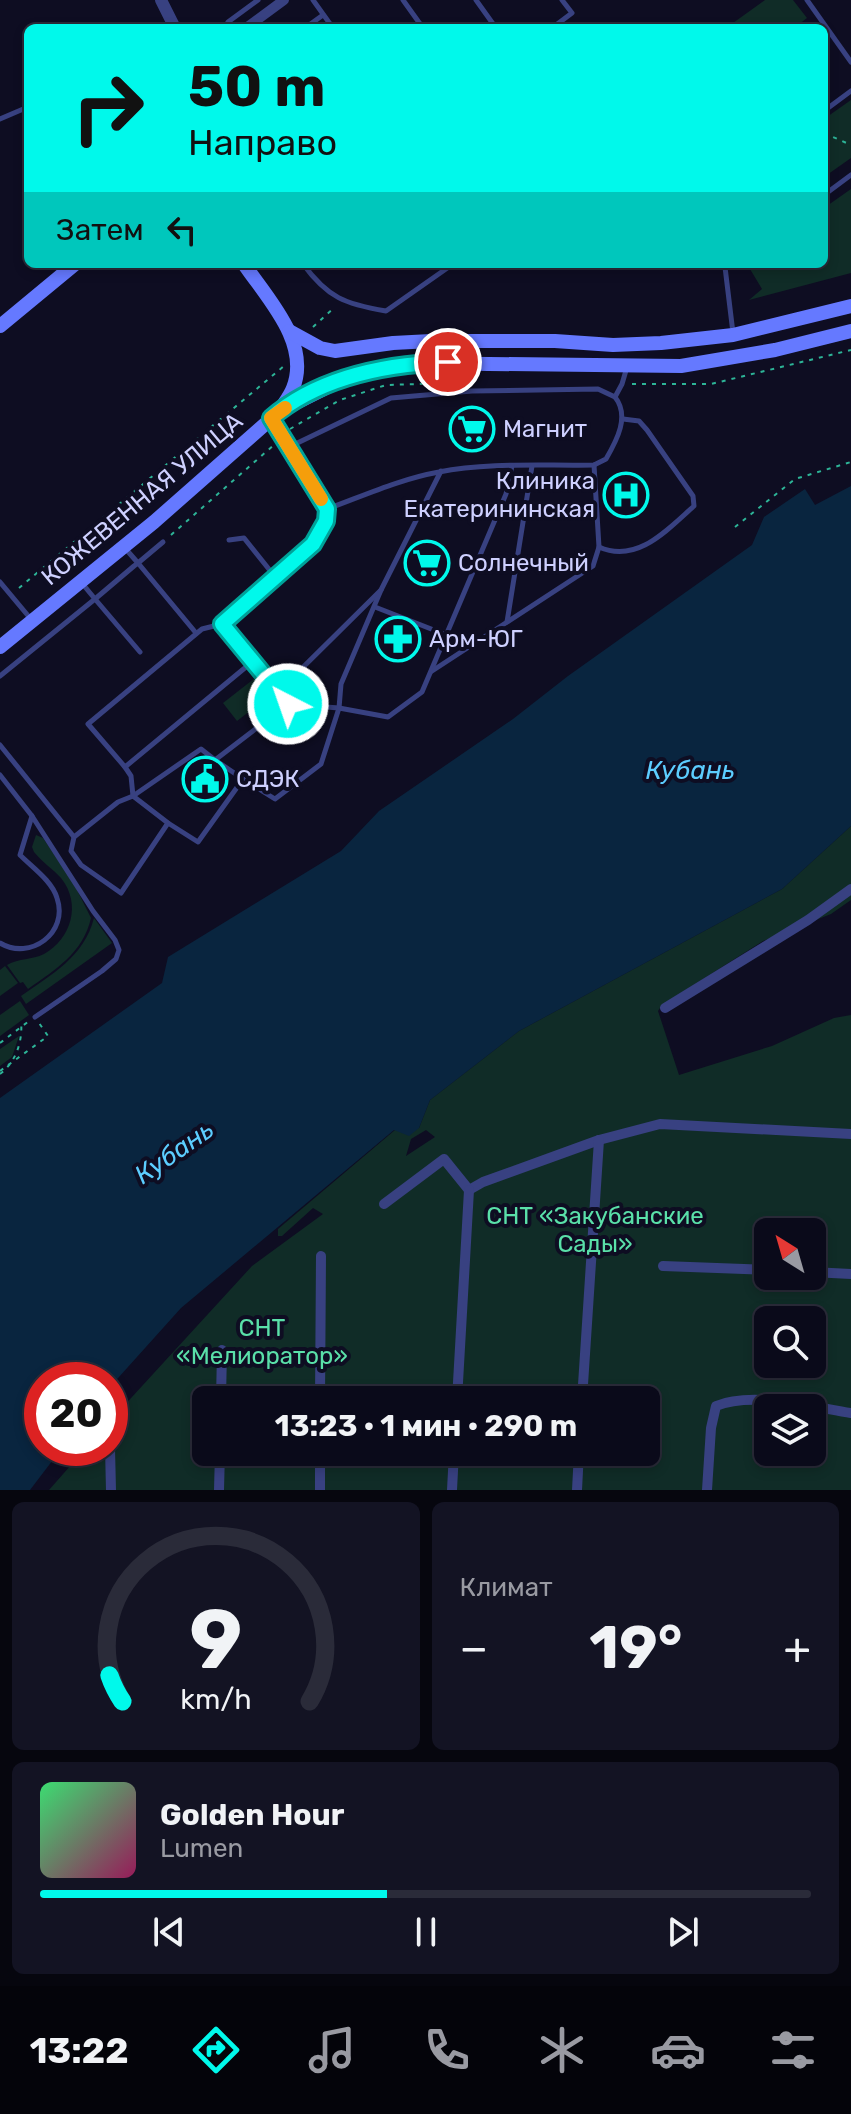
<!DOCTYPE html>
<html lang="ru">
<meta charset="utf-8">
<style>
body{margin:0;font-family:Rubik,sans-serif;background:#131323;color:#f1f3f6;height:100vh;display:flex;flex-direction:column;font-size:30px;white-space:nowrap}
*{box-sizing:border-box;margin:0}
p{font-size:26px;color:#999aa2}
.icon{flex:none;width:44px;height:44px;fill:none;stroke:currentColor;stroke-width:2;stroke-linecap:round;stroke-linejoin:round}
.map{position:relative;height:1490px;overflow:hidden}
.side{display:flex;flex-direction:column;gap:12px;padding:12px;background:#06060e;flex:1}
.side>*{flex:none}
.guide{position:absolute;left:24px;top:24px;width:804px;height:244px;border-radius:12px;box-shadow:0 4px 12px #0003,0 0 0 2px #2a2b39;background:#00f9eb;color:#111;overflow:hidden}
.needle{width:52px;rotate:323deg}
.fabs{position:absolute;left:754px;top:1218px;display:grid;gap:16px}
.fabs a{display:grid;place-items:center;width:72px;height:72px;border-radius:12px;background:#0a0a1a;box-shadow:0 4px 12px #0003,0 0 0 2px #2a2b39;font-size:40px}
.speed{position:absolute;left:24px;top:1362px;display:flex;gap:16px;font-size:40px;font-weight:700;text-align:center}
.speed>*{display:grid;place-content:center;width:104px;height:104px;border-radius:50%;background:#0a0a1a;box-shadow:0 4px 12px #0003,0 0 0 2px #2a2b39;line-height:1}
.speed .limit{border:12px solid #d22;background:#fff;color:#111}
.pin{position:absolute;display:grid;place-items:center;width:68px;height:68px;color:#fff;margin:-34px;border:4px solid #fff;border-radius:50%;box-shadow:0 2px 8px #0007}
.me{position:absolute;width:88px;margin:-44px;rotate:319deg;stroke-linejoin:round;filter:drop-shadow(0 0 6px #0008)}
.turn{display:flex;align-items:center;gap:28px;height:168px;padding:0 32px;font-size:36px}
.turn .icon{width:104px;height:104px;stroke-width:2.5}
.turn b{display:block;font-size:56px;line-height:68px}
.then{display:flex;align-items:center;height:76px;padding:0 32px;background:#0003;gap:16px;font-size:30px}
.big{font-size:60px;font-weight:700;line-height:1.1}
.side .widget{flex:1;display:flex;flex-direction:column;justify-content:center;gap:12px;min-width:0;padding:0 28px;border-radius:12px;background:#131323}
.side .dial{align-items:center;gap:0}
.dial svg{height:208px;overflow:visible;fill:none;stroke:#2a2b39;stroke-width:7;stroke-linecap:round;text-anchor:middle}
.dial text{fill:#f1f3f6;stroke:none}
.song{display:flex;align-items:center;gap:24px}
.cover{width:96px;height:96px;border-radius:12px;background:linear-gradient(135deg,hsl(140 70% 55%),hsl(330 70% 35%))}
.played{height:8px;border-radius:4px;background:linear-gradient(90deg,#00f9eb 45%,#2a2b39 45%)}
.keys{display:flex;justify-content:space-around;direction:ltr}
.heat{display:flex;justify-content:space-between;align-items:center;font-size:44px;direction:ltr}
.side .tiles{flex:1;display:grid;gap:12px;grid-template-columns:1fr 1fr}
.widget:last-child{grid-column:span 2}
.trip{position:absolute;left:192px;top:1386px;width:468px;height:80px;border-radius:12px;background:#0a0a1a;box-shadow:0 4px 12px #0003,0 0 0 2px #2a2b39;font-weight:700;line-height:80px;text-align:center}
.menu{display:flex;height:128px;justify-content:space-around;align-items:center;background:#04040a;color:#999aa2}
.menu .icon{width:56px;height:56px}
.menu .on{color:#00f9eb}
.menu b{font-size:36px;color:#f1f3f6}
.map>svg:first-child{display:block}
.green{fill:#102c27;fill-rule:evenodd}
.water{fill:#09253f}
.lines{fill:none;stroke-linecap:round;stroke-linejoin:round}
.path{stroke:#2db497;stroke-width:2;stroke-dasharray:4 6;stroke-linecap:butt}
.service{stroke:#384181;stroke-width:5}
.minor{stroke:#384181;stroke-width:10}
.tertiary{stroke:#384181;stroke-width:12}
.secondary{stroke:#6579ff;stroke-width:14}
.route-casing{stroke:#00a299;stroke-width:20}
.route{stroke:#00f9eb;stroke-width:14}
.slow{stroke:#f59e0b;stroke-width:14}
.labels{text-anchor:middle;stroke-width:8;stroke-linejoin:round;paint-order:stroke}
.poi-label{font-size:24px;fill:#ced0ff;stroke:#0e0d22;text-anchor:start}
.street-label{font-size:24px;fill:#ced0ff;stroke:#0e0d22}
.park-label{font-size:24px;fill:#5ae0a9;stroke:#0e0d22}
.water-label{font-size:26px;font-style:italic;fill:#5ccdff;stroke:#0e0d22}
</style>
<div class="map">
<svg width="851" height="1490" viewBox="0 0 851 1490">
<rect width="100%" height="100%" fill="#0e0d22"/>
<g class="green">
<polygon points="765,0 793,0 807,18 794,28 726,28"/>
<polygon points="851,100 851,158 824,177 824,119"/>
<polygon points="851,189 851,273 749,300 762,289 747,264 824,264 824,208"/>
<polygon points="255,678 269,696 237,721 223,703"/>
<path d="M851,826V900L831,914L763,941L662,1005L658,1011L679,1075L772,1046L834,1018L851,1015V1490H49L86,1448H110V1421L252,1266L323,1214L313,1208L282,1236H278V1229L395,1130L419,1128L430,1100L519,1031L782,889ZM426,1130L435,1137L406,1156L411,1139ZM768,1232H812V1276H768ZM768,1320H812V1364H768ZM206,1400H646V1452H206ZM768,1408H812V1452H768Z"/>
<path d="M36,835L43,838L74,884L91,918C83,953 56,969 28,989L23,982L20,983L7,965C19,958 32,960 44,954C71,939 82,904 61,878C53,869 42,862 34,852L32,847Z"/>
<path d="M94,918L112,943L26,1004L21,996C52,974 84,957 94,918Z"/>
<polygon points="5,966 18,983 0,996 0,970"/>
<polygon points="20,1001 29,1015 0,1036 0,1015"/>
<polygon points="19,1036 12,1057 0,1066 0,1049"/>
</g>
<polygon class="water" points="851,486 851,826 782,889 519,1031 430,1100 419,1128 409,1136 394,1130 181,1308 110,1387 110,1380 42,1380 42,1448 62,1448 30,1490 0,1490 0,1098 162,983 168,957 341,851 379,811 513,719 568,676 752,545 764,517 805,489 815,505"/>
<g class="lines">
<g class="path">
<polyline points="824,133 851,145"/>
<polyline points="313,327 335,307"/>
<polyline points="632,384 711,384 851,350"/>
<polyline points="290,429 340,400 386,385 450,383"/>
<polyline points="735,527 795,479 851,462"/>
<polyline points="171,535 275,444"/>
<polyline points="19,588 284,366"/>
<polyline points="0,1043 29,1021"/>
<polyline points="0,1071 48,1036 39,1023"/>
<path d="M0,1074C16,1062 23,1041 21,1021"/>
</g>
<g class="service">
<polyline points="313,0 333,28"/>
<polyline points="403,0 423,28"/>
<polyline points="476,0 496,28"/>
<polyline points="807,0 851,62"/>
<polyline points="228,22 258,0"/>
<polyline points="305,28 323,15"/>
<polyline points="552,28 572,13 562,0"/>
<polyline points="824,111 851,91"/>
<polyline points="0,119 28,107"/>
<polyline points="824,195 851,175"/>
<path d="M303,264C328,298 345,304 386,311L453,264"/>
<polyline points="725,267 733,333"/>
<path d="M272,419L327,509C363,496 400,479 439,472C487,462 545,466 594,465L606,459C617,440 630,416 615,397L622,384L627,367"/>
<polyline points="289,447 391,398 472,391 598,389 615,397"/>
<polyline points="327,509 326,521 313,544 222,624 288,704 339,708 388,717 422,692 506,494 512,466"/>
<polyline points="229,540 244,538 276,578"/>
<polyline points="163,542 138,563 196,633"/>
<path d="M599,547C637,564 667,530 694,506L693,496L647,430L639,421L623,419"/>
<polyline points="0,582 30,618"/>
<polyline points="81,582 95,599 134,566 138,563 124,547"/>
<polyline points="375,607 444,634"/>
<polyline points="507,622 532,466"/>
<polyline points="432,671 593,566 599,547 594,465"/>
<polyline points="0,676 95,599 140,652"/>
<polyline points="278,692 381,590 441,471"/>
<polyline points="288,704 215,760 201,749 133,796 118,802 74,837 71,851 81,865 121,893 168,823 198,842 243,779 275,799 321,764 339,708 341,684 381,590"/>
<polyline points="0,745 74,837"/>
<polyline points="215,760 243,779"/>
<polyline points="125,767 88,724 202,629 222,624"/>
<path d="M0,775L32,816L20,855C33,868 52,881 57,898C69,933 30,961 0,943"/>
<polyline points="32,816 93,911 115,940 119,950 116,959 102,971 35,1017"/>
<polyline points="168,823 133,796 131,776 125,767 252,662"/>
</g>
<g class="minor">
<polyline points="246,28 284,0"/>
<polyline points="665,1008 808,920 851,889"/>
<polyline points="469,1190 483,1182 599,1140 660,1124 851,1134"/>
<polyline points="384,1204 444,1159 469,1190"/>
<polyline points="663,1266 768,1270"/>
<polyline points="812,1272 851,1274"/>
<polyline points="221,1400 222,1350"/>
<polyline points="320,1400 321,1256"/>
<polyline points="457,1400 469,1190"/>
<polyline points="582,1400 599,1140"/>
<polyline points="110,1448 111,1490"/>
<polyline points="219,1490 220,1452"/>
<polyline points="320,1490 320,1452"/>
<polyline points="452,1490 454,1452"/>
<polyline points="577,1490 579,1452"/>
<path d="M707,1490L711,1428L716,1406C752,1391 813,1407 851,1413"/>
</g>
<polyline class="tertiary" points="161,0 175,28"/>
<g class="secondary">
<path d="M244,264C267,298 311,343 293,388C290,396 284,403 280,410"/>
<polyline points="0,326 75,264"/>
<polyline points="289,331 320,348 335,351 393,343 431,341 555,341 613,345 661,343 733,335 851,306"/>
<polyline points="0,647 154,522 280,411 346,378 379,368 406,363 681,366 775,350 851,331"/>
</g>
</g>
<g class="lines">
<g class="route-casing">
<path id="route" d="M288,704L222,624L313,544L326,521L327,509L271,418C319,377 387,364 448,362"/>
</g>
<use href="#route" class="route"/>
<polyline class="slow" points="285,408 271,418 321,499"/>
</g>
<defs>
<g id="supermarket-ring" transform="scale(2.3)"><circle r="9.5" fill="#0e0d22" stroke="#00f9eb" stroke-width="1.5"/><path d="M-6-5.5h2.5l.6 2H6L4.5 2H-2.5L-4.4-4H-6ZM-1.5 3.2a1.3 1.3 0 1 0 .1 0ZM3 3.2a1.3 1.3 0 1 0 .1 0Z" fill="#00f9eb"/></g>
<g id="hospital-ring" transform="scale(2.3)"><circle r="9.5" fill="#0e0d22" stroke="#00f9eb" stroke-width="1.5"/><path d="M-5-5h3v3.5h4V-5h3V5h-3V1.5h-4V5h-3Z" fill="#00f9eb"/></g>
<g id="pharmacy-ring" transform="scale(2.3)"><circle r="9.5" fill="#0e0d22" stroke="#00f9eb" stroke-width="1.5"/><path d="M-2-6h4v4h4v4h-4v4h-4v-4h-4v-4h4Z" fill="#00f9eb"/></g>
<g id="civic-ring" transform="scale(2.3)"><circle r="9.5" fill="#0e0d22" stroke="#00f9eb" stroke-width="1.5"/><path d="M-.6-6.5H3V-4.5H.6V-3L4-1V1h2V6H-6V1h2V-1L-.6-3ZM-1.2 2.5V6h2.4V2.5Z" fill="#00f9eb"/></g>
</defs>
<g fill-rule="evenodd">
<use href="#supermarket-ring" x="472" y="429"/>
<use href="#hospital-ring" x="626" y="495"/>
<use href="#supermarket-ring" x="427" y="563"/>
<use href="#pharmacy-ring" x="398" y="639"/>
<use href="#civic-ring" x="205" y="779"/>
</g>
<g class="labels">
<g class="poi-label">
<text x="503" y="437">Магнит</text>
<text x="595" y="489" text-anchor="end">Клиника<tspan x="595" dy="28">Екатерининская</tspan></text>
<text x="458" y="571">Солнечный</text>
<text x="429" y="647">Арм-ЮГ</text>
<text x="236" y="787">СДЭК</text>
</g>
<g class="street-label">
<text transform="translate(142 499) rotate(-40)" y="8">КОЖЕВЕННАЯ УЛИЦА</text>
</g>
<g class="park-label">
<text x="595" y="1224">СНТ «Закубанские<tspan x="595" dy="28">Сады»</tspan></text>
<text x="262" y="1336">СНТ<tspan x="262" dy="28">«Мелиоратор»</tspan></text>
</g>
<g class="water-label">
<text x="690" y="779">Кубань</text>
<text transform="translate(174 1152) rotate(-35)" y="9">Кубань</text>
</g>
</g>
</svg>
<div class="fabs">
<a><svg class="needle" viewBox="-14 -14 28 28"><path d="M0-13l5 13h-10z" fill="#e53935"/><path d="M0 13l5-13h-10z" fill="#999aa2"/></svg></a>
<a><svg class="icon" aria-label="search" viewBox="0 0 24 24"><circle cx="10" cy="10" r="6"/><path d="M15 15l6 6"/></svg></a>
<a><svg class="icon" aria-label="layers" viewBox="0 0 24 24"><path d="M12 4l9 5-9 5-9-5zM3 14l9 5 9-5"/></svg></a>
</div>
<div class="speed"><div class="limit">20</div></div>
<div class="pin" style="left:448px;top:362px;background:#d93025"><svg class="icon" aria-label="arrive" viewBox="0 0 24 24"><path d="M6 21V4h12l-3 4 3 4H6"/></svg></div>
<svg class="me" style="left:288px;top:704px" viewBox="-20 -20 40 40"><circle r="17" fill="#00f9eb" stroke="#fff" stroke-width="3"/><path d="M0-11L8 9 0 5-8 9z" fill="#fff"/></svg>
<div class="trip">13:23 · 1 мин · 290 m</div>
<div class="guide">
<div class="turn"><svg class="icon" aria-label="right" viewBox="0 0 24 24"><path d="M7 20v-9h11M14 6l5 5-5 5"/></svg><div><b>50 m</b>Направо</div></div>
<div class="then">Затем<svg class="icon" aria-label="left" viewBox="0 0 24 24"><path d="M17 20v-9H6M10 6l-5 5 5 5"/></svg></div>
</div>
</div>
<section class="side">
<div class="tiles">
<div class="widget dial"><svg viewBox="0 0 100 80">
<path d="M14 69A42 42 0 1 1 86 69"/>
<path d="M14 69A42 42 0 0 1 9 59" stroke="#00f9eb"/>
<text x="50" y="56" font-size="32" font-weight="700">9</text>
<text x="50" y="72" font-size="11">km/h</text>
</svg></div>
<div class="widget"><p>Климат</p>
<div class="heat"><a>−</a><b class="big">19°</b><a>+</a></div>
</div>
<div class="widget">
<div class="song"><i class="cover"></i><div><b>Golden Hour</b><p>Lumen</p></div></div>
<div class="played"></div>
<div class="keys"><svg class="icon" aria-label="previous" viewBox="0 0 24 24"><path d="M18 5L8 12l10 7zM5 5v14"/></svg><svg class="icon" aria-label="pause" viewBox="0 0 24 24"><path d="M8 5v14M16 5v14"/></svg><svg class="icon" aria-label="next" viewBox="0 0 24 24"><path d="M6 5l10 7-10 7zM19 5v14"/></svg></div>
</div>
</div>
</section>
<nav class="menu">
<b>13:22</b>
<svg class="icon on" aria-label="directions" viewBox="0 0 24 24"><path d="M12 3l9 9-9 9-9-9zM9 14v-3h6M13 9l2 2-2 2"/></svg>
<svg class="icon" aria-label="music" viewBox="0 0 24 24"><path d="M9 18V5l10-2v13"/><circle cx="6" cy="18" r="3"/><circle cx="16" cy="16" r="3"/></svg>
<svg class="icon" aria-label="phone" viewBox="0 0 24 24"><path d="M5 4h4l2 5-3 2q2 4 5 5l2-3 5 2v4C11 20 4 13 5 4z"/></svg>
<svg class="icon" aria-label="climate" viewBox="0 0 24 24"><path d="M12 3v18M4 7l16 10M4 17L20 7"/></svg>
<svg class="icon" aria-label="car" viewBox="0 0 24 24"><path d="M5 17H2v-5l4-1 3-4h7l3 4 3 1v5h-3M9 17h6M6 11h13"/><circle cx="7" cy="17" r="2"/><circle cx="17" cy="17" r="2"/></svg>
<svg class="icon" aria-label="filters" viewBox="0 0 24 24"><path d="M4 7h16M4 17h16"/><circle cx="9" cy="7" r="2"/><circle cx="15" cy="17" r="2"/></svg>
</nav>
